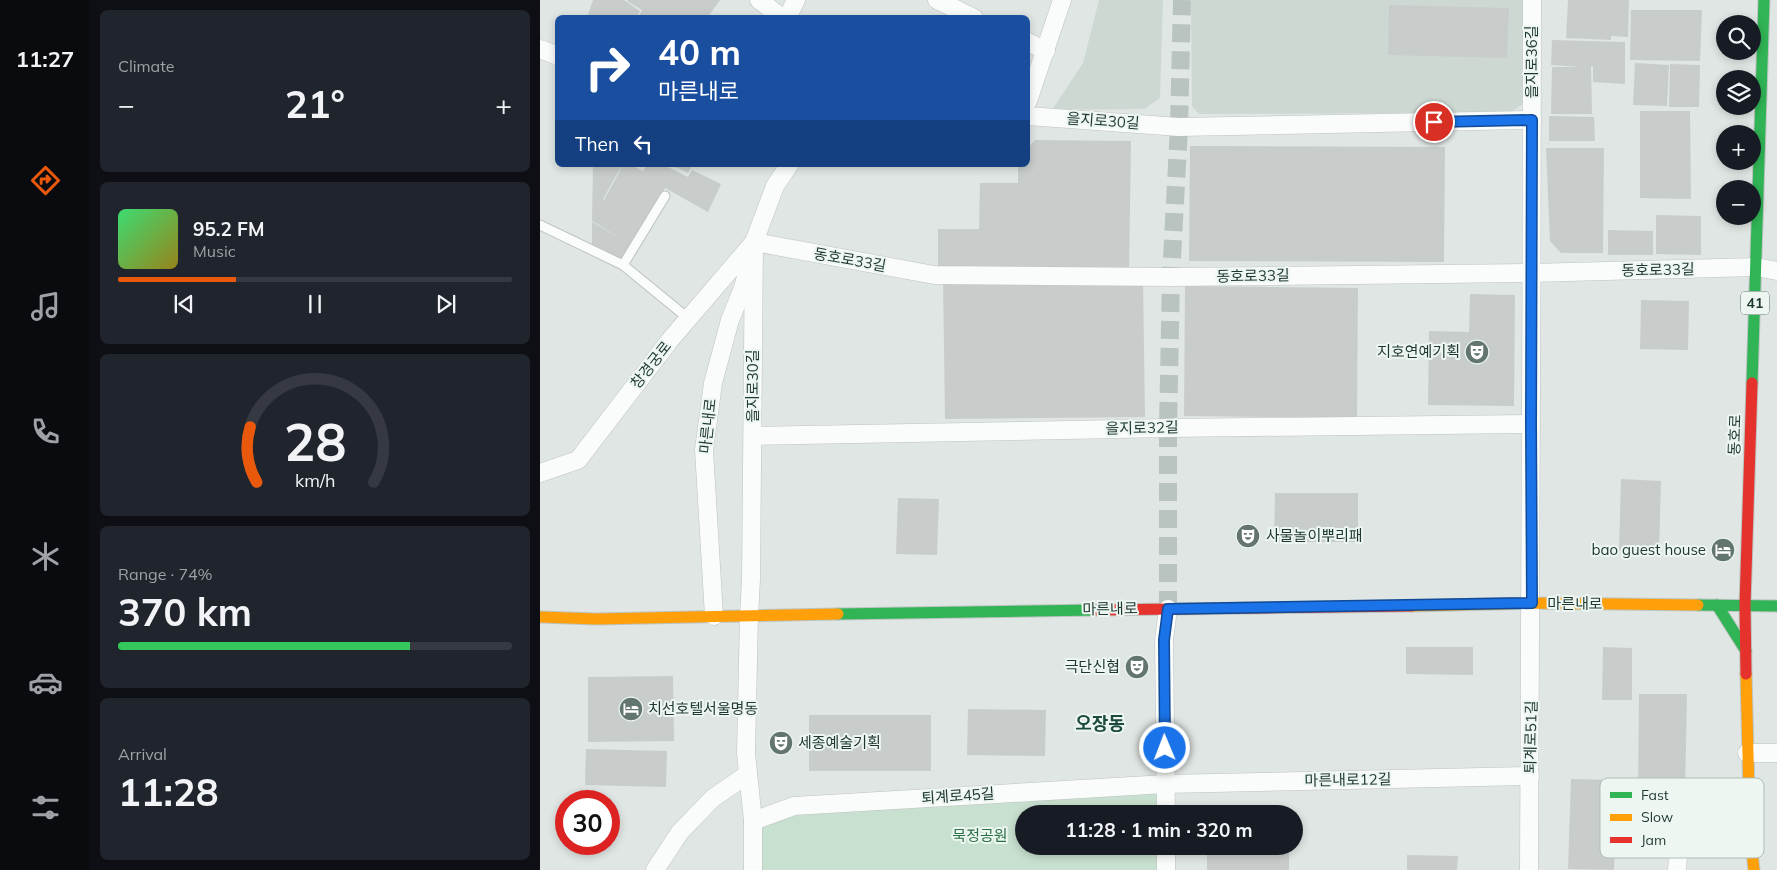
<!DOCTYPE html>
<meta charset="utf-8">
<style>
body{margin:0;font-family:Mulish,"Noto Sans KR",sans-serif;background:#20242c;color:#f1f3f6;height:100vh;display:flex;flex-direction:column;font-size:19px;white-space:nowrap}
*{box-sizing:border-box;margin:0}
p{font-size:16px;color:#9ea1a6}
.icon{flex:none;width:28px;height:28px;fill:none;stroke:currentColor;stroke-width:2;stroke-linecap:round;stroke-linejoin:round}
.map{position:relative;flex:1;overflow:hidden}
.panel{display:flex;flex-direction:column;gap:10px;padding:10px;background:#0d0f14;width:450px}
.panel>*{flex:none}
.guide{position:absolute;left:15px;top:15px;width:475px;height:152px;border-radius:8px;box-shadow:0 2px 8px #0003;background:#1a4fa0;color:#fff;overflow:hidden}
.controls{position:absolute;left:1176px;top:15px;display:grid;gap:10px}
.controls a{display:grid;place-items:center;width:45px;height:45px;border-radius:50%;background:#171b24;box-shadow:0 2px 8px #0003;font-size:25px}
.speed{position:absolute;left:15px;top:790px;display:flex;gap:10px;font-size:25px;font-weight:700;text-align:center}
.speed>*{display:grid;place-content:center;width:65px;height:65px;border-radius:50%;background:#171b24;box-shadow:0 2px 8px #0003;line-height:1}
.speed .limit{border:8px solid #d22;background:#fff;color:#111}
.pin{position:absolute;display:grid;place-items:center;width:42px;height:42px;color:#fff;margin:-21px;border:2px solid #fff;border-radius:50%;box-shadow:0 1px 5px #0007}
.me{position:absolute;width:55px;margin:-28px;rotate:359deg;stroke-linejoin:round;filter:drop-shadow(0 0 4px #0008)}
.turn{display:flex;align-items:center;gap:18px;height:105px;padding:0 20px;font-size:22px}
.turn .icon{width:65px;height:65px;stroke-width:2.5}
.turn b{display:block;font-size:35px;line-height:42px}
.then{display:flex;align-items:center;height:48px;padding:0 20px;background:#0003;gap:10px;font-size:19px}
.big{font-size:38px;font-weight:700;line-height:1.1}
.panel .widget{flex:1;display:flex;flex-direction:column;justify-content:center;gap:8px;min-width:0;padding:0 18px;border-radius:8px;background:#20242c}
.panel .dial{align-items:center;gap:0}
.dial svg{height:130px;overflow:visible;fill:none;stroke:#363941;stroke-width:7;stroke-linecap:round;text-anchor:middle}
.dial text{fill:#f1f3f6;stroke:none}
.song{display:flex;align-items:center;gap:15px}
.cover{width:60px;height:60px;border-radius:8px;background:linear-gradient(135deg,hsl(140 70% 55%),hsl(50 70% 35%))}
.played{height:5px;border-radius:2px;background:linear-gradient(90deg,#ea580c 30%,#363941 30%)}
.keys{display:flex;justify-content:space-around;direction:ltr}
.heat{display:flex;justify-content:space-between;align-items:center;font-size:28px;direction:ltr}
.charge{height:8px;border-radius:4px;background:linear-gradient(90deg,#34c759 74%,#363941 0)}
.trip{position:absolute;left:475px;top:805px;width:288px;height:50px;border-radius:25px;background:#171b24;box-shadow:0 2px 8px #0003;font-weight:700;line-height:50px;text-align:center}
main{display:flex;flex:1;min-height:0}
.tab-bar{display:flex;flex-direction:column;width:90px;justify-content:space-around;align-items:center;background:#090b0e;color:#9ea1a6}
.tab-bar .icon{width:35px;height:35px}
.tab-bar .selected{color:#ea580c}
.tab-bar b{font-size:22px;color:#f1f3f6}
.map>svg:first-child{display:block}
.built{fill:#cdd8d3}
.green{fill:#c8e0cf}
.building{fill:#c8cdcb}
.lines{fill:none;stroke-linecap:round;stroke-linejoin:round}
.street-tunnel{stroke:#b9c3bf;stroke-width:18;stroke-dasharray:18 9;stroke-linecap:butt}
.lane-casing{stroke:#bdc3c0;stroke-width:11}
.street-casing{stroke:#bdc3c0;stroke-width:19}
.fast-casing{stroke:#bcc4c1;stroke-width:13}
.slow-casing{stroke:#bcc4c1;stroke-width:13}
.jam-casing{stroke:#bcc4c1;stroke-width:13}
.lane{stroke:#fafbfb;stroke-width:9}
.street{stroke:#fafbfb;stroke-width:18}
.fast{stroke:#30b455;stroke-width:11}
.slow{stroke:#ff9f0a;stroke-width:11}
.jam{stroke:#e5322d;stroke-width:11}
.route-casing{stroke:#114b97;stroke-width:12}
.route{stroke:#1a73e8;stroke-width:9}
.labels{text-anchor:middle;stroke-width:4;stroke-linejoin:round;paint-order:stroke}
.shield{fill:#edf6f1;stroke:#5d716b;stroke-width:1}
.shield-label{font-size:14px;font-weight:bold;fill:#1f3831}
.street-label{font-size:15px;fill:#1f3831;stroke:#edf6f1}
.poi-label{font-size:15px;fill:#1f3831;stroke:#edf6f1;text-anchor:end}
.park-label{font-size:15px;fill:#2a6e44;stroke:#edf6f1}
.quarter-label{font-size:18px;font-weight:bold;fill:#1c4a3e;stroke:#edf6f1}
.key{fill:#edf6f1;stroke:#afbdb7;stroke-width:1}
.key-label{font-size:14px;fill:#1f3831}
</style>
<main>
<nav class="tab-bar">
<b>11:27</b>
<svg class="icon selected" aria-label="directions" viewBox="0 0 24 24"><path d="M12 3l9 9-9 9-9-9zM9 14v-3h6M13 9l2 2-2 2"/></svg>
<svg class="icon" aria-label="music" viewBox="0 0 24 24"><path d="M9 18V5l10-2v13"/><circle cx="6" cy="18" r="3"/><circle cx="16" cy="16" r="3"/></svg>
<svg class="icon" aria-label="phone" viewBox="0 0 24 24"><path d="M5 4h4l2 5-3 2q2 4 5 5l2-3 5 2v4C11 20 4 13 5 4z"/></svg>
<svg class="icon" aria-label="climate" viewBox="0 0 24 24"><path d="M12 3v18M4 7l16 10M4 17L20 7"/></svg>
<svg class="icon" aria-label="car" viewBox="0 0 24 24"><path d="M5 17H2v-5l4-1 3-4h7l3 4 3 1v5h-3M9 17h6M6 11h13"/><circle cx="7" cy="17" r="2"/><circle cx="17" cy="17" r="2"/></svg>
<svg class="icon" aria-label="filters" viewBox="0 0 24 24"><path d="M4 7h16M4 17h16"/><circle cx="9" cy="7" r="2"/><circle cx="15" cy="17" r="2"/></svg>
</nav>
<section class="panel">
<div class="widget"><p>Climate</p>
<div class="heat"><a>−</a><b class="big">21°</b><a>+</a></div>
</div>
<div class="widget">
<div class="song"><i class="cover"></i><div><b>95.2 FM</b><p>Music</p></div></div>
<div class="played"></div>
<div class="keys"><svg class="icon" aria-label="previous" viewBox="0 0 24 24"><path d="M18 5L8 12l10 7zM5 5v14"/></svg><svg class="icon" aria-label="pause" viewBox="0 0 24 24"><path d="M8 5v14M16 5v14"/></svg><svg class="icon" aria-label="next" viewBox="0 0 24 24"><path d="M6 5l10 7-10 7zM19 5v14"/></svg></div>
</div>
<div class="widget dial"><svg viewBox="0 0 100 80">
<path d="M14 69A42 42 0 1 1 86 69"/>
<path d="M14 69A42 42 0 0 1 10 35" stroke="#ea580c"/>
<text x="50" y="56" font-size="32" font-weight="700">28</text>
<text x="50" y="72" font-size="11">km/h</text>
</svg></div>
<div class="widget"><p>Range · 74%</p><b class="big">370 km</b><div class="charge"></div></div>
<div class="widget"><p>Arrival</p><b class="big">11:28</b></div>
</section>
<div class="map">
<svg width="1237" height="870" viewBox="0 0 1237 870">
<rect width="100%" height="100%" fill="#e0e6e3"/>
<g class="built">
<polygon points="559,0 623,0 620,98 604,109 512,110 543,63"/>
<polygon points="651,0 985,0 985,103 969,113 659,114 652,106"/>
</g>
<polygon class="green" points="621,791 621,814 484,814 484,846 621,846 622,870 219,870 219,830 253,813"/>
<g class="building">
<polygon points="53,0 84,0 100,11 96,18 47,18"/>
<polygon points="88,0 180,0 167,18 98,18 102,10 87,1"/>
<polygon points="1028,0 1089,0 1088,37 1071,36 1071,40 1026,38"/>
<polygon points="849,5 969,8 967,58 848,55"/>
<polygon points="1091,10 1162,10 1160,61 1090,60"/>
<polygon points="1012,40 1085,42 1085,84 1053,82 1053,67 1051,66 1052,114 1011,114 1012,67 1041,67 1011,65"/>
<polygon points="1095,63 1129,65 1127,106 1093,105"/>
<polygon points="1130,64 1160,65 1159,107 1129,107"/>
<polygon points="1100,111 1150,111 1151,199 1100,198"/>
<polygon points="1009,116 1054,117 1055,141 1009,141"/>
<polygon points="495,140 591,141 589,274 398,271 398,229 439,229 440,183 478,183 478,165 488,165 488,148"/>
<polygon points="650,146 905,147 904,262 649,261"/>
<polygon points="1006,148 1064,148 1063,253 1021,253 1010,241"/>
<polygon points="53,165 82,165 63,199 64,200 83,165 91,165 103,171 107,165 124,165 148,177 152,170 181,184 168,212 125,188 82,262 52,246 52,222 85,241 52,221"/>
<polygon points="132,165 152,165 148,173"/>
<polygon points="1116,215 1161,216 1161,255 1116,254"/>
<polygon points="1068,230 1113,231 1113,255 1068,255"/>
<polygon points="603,279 605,417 405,419 403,280"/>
<polygon points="645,286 818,288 817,418 644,416"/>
<polygon points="930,294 975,295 974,406 888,405 889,331 929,332"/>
<polygon points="1101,300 1149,301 1148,350 1100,349"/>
<polygon points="1081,479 1121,481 1119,552 1079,551"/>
<polygon points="735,493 818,493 818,542 734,542"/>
<polygon points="358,498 399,499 397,555 356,554"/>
<polygon points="866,647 933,647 933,675 866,674"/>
<polygon points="1063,647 1092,648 1092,700 1062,700"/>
<polygon points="133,676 134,741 48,742 48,677"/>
<polygon points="1099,694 1147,694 1145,796 1098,795"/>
<polygon points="428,709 506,710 505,756 427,755"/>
<rect x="269" y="715" width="122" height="56"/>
<polygon points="46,749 127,751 126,787 45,785"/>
<polygon points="1031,779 1077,780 1074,870 1028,869"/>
<rect x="667" y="807" width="82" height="7"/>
<rect x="667" y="846" width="82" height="24"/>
<polygon points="867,855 918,856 917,870 867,870"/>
</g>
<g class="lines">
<polyline class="street-tunnel" points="628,609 628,428 631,277 639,127 642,0"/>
<g class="lane-casing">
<g id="lane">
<polyline points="0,225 83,265 149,319"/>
<polyline points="83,265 125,196"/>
</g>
</g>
<g class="street-casing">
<g id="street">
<polyline points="219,0 242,18"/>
<polyline points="397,0 434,18"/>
<polyline points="247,18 256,0"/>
<polyline points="488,42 506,51"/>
<polyline points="0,49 18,56"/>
<polyline points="488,101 522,0"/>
<polyline points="488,116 639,127 992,120"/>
<polyline points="214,242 394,275 631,277 991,273 1216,267 1237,271"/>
<polyline points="213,436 628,428 991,424"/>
<polyline points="0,473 38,460 130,340 214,242"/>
<polyline points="174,616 164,450 173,383 190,320 203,288 208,269"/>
<polyline points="1207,753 1237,753"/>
<polyline points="626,814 624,640 628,609"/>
<polyline points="213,821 254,806 626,784 990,776"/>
<polyline points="626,846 626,870"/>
<polyline points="115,870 140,832 173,798 208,774"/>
<polyline points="213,870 213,821 206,753 209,615 211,580 214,242 235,186 249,165"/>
<path d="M989,870C992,580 991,290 992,0"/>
<polyline points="1137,870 1139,842 1210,835"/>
</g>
</g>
<g class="fast-casing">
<g id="fast">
<polyline points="1212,383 1224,0"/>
<polyline points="1158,605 1237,606"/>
<polyline points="1177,605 1206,651"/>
<polyline points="298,614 556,610"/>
</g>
</g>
<g class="slow-casing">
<g id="slow">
<polyline points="872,606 992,603 1158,605"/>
<polyline points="0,617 57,619 298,614"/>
<polyline points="1206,674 1210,835 1214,870"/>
</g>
</g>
<g class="jam-casing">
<g id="jam">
<polyline points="556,610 872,606"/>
<polyline points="1206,674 1205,605 1212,383"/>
</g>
</g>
<use href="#lane" class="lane"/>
<use href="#street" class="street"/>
<use href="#fast" class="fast"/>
<use href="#slow" class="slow"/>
<use href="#jam" class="jam"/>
</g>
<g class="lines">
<g class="route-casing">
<polyline id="route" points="625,748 624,640 628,609 992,603 991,424 992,120 894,122"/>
</g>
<use href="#route" class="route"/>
</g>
<defs>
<g id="theatre-disc" transform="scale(1.25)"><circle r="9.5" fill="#63756f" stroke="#edf6f1"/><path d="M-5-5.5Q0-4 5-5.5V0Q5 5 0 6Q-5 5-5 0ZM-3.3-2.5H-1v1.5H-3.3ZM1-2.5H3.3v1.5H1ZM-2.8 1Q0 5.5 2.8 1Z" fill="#fff"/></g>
<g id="hotel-disc" transform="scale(1.25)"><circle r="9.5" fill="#63756f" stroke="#edf6f1"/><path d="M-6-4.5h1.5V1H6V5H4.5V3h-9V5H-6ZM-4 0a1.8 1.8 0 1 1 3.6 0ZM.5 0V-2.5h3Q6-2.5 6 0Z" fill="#fff"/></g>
</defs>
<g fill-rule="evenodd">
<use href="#theatre-disc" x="937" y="352"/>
<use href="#theatre-disc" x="708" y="536"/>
<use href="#hotel-disc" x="1183" y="550"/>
<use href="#theatre-disc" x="597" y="667"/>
<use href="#hotel-disc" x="91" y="709"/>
<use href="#theatre-disc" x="241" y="743"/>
</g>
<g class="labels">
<rect class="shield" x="1201" y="291.5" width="28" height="23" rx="4"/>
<g class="shield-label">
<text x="1215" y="308">41</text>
</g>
<g class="street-label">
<text transform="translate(992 62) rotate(-90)" y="5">을지로36길</text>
<text transform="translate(563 121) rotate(4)" y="5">을지로30길</text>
<text transform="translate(310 260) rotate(10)" y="5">동호로33길</text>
<text transform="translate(1118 270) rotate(-1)" y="5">동호로33길</text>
<text transform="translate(713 276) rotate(-1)" y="5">동호로33길</text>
<text transform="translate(111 365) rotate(-52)" y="5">창경궁로</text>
<text transform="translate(213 386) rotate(-90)" y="5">을지로30길</text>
<text transform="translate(168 426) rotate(-84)" y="5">마른내로</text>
<text transform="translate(602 428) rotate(-1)" y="5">을지로32길</text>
<text transform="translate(1195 435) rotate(-88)" y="5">동호로</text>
<text x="1035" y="609">마른내로</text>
<text transform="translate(570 609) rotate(-1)" y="5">마른내로</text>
<text transform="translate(991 737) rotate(-89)" y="5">퇴계로51길</text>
<text transform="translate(808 780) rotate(-1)" y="5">마른내로12길</text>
<text transform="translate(418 796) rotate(-4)" y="5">퇴계로45길</text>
</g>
<g class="poi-label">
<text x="920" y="357">지호연예기획</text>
<text x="726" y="541" text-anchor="start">사물놀이뿌리패</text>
<text x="1166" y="555">bao guest house</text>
<text x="580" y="672">극단신협</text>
<text x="108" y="714" text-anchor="start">치선호텔서울명동</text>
<text x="258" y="748" text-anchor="start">세종예술기획</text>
</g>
<g class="park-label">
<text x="440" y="841">묵정공원</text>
</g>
<g class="quarter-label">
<text x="560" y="730">오장동</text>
</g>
</g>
<rect x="1060" y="778" width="164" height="80" rx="8" class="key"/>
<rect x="1070" y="792" width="22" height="6" fill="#30b455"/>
<rect x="1070" y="814" width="22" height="7" fill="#ff9f0a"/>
<rect x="1070" y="837" width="22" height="6" fill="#e5322d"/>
<g class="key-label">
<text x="1101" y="800">Fast</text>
<text x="1101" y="822">Slow</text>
<text x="1101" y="845">Jam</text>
</g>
</svg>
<div class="controls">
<a><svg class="icon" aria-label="search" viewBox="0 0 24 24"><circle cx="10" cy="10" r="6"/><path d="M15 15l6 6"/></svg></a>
<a><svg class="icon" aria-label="layers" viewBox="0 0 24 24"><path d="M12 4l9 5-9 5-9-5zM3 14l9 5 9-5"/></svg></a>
<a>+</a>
<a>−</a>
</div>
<div class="speed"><div class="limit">30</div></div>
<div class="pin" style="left:894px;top:122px;background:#d93025"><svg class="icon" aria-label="arrive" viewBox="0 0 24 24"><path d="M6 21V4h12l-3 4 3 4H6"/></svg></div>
<svg class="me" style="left:625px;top:748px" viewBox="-20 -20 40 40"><circle r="17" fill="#1a73e8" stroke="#fff" stroke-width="3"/><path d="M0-11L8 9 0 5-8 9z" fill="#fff"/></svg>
<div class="trip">11:28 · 1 min · 320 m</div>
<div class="guide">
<div class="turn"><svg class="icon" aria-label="right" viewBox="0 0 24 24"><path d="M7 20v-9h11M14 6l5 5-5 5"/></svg><div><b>40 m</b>마른내로</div></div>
<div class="then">Then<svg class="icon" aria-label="left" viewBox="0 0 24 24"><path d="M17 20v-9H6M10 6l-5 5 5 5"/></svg></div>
</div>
</div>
</main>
